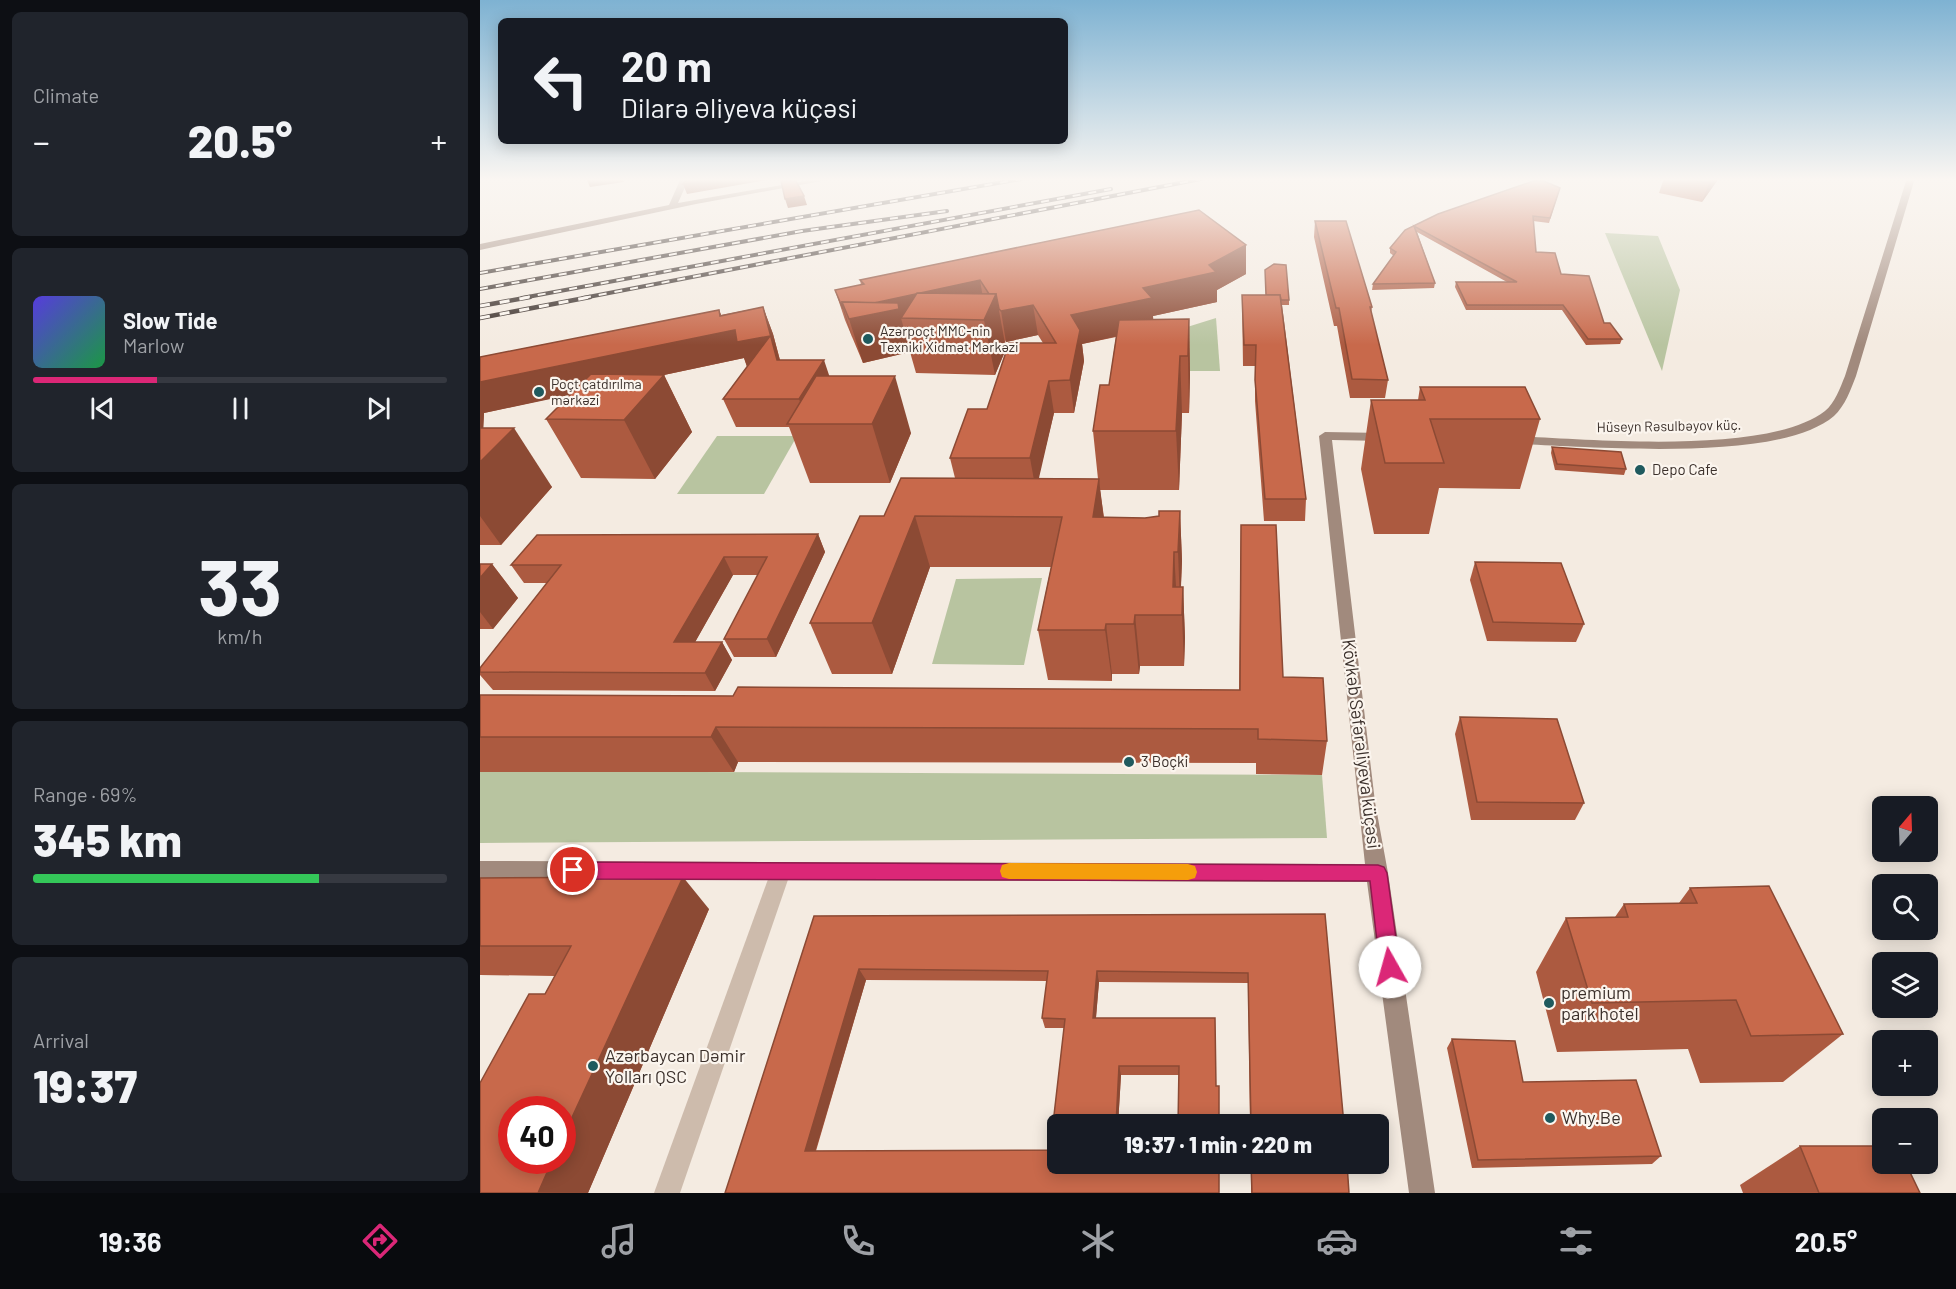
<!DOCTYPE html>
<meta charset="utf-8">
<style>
body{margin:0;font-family:Barlow,sans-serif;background:#20242c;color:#f1f3f6;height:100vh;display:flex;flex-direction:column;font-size:22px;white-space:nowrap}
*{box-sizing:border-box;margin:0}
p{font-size:20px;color:#9ea1a6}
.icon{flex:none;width:33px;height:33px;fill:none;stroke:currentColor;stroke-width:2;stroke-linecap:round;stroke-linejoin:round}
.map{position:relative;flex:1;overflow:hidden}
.side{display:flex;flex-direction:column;gap:12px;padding:12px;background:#0d0f14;width:480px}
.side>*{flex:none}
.guide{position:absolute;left:18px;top:18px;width:570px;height:126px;border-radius:9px;box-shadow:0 3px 15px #0003;background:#171b24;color:#f1f3f6;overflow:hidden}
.needle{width:39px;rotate:19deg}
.buttons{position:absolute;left:1392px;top:796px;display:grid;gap:12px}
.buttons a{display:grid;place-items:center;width:66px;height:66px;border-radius:9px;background:#171b24;box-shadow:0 3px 15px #0003;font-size:30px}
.speed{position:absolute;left:18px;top:1096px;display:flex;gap:12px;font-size:30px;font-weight:700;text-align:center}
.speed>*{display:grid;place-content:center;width:78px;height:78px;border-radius:50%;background:#171b24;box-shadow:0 3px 15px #0003;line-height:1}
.speed .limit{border:9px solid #d22;background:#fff;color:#111}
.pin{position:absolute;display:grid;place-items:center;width:51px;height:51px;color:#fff;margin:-26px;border:3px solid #fff;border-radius:50%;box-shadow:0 2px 6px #0007}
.me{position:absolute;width:66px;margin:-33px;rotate:353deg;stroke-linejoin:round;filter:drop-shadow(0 0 4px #0008)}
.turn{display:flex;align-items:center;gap:21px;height:126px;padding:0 24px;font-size:27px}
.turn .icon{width:78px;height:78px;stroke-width:2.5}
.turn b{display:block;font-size:42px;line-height:51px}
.big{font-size:45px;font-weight:800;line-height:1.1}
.side .card{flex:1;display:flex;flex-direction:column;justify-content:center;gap:9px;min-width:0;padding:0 21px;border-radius:9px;background:#20242c}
.side .dial{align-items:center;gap:0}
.dial b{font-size:78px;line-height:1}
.song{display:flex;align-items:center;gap:18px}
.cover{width:72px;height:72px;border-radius:9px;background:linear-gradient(135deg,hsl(250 70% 55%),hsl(140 70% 35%))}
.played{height:6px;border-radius:3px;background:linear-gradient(90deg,#db2777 30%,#363941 30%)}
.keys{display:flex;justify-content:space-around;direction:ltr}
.heat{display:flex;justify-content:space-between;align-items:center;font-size:33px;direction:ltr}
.charge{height:9px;border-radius:4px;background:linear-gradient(90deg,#34c759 69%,#363941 0)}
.trip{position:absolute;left:567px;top:1114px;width:342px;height:60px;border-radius:9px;background:#171b24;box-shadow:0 3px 15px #0003;font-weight:800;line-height:60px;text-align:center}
.dock{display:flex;height:96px;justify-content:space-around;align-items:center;background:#090b0e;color:#9ea1a6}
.dock .icon{width:42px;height:42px}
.dock .current{color:#db2777}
.dock b{font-size:27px;color:#f1f3f6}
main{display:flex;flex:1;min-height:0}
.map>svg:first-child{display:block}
.green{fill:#b8c4a0}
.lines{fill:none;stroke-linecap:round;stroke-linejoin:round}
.street{fill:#cdbbac;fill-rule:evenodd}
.secondary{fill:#a18a7d;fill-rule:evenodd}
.rail-far1-casing{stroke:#3b302b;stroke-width:4}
.rail-casing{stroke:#3b302b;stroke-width:4.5}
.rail-far1{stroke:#fbf5ee;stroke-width:2;stroke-dasharray:8;stroke-linecap:butt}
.rail{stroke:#fbf5ee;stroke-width:3;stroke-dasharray:10;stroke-linecap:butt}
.wall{fill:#ac5a40;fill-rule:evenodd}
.shaded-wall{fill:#8c4a34}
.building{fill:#c8694b;stroke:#8c4a34;stroke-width:1.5;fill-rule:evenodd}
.route{fill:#db2777;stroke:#8e194d;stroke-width:1.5}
.slow{fill:#f59e0b}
.poi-dot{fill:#1f5a5e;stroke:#fbf5ee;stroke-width:2}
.labels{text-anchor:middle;stroke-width:4.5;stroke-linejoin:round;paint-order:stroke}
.far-poi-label{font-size:14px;fill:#3b302b;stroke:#fbf5ee;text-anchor:start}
.far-street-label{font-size:14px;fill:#3b302b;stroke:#fbf5ee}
.poi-label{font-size:15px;fill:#3b302b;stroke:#fbf5ee;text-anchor:start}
.near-street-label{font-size:18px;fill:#3b302b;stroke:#fbf5ee}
.near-poi-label{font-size:18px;fill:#3b302b;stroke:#fbf5ee;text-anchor:start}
</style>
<main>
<section class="side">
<div class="card"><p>Climate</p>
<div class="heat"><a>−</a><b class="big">20.5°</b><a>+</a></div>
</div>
<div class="card">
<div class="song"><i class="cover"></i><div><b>Slow Tide</b><p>Marlow</p></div></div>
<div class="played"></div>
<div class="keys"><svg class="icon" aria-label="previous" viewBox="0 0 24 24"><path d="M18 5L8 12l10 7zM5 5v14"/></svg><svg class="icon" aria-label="pause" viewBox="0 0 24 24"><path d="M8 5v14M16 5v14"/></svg><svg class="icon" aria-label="next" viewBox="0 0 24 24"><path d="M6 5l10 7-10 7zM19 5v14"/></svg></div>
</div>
<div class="card dial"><b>33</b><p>km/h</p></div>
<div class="card"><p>Range · 69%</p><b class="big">345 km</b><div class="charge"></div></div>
<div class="card"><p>Arrival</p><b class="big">19:37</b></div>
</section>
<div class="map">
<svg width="1476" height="1193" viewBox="0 0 1476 1193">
<rect width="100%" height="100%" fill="#f4ebe1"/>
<g class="green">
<polygon points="1125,233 1178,236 1200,290 1182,371"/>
<polygon points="736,318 740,371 636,371 704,328"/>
<polygon points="237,436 317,436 284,494 197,494"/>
<polygon points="562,578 544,665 452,664 476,579"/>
<polygon points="0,771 842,775 847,838 0,843"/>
</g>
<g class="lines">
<polygon class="street" points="301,862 308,865 311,871 200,1193 174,1193 291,871 294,865"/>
<g class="secondary">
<polygon points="201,178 209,178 198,203 342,178 358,178 216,204 0,250 0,244 189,205"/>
<path d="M1427,178H1435L1376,376C1371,389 1365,406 1354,416C1298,464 1107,446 1033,444L1027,440L1033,436C1107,439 1287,456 1345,411C1355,403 1360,388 1365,376Z"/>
<polygon points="845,432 904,433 910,437 904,441 852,440 895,802 908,873 955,1193 929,1193 887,882 0,879 0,861 885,864 839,436"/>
</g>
<g class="rail-far1-casing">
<g id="rail-far1">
<polyline points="0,273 547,178"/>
<polyline points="0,289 322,231 467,211"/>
<polyline points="42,298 631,189"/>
<polyline points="103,298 726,178"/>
</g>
</g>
<g class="rail-casing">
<g id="rail">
<polyline points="0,306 50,297"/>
<polyline points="0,318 110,297"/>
</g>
</g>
<use href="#rail-far1" class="rail-far1"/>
<use href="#rail" class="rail"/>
</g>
<g class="wall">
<polygon points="1184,178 1239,178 1222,202 1179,193"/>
<polygon points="1080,188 1069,223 1053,221 1056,252 1081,274 1124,323 1142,339 1140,344 1106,345 1082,310 986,310 975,287 976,282 1027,282 937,232 955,283 954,288 892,290 893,284 914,256 910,253 910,248 925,230 958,214"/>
<polygon points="835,221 892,307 891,313 908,380 905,398 870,398 857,326 854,326 834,237"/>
<path d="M766,274L737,290V302L673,316V320L709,319L710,375L709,413H702L699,490H620L624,517L665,518L679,516L700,511L702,561L701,587H703L705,638L704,666H660L659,674H632V681L568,680L558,630L571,567H450L412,674H352L330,623L404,516L475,478L470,458L507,409L563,343L558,335L526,342L525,340L526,349L515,375L436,373L430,352L383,363L365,320L355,290L381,285L380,280ZM636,337L629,385L613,431L618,479L558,478L574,413H594L604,361L602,344Z"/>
<polygon points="762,295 809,300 809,305 802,305 826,499 825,521 784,521 775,401 775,366 763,366"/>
<polygon points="283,307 293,334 300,360 349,376 431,433 410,483 330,483 309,427 256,427 243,399 267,367 264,358 184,375 212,432 175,479 101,478 66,419 91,394 4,413 3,428 72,487 21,545 0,545 0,357 239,310 241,315"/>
<polygon points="940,387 1060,419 1040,489 959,488 949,534 894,534 881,469 891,400 938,400"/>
<polygon points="1072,447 1146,469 1144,475 1075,470 1071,453"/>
<polygon points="761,525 803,677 847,741 842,775 776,774 776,763 258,762 254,772 0,772 0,695 253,696 759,690"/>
<polygon points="338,534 345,552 296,657 254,657 244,639 278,575 253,575 215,642 242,642 252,660 235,691 13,690 0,675 0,668 67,583 44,583 31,565"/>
<polygon points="995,562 1104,624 1096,642 1007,641 990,580"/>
<polygon points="0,564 12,564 38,598 13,629 0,629"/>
<polygon points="980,717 1104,803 1095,820 991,820 975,734"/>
<polygon points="0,878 229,909 108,1193 0,1193 65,994 75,976 0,975"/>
<polygon points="1210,888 1363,1034 1303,1082 1220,1083 1208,1049 1077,1052 1056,972 1086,918 1135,917 1144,904 1199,903"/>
<path d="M845,914L864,1125H770L768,983L619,982L616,1018L736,1086L739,1125L699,1075H641L638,1125H578V1164L258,1153L334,916ZM386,980L567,981L562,1018L565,1028H584L570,1150L336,1151Z"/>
<polygon points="972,1039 1043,1082 1181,1156 1172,1164 992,1168 967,1048"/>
<polygon points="1320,1146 1440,1193 1263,1193 1260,1185"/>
<polygon points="771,1164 867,1164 869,1193 771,1193"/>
</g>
<g class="shaded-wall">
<polygon points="106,178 143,178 144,182 110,187"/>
<polygon points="240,178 313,178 314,181 302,183 300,179 287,180 207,194 203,184"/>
<polygon points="1233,178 1239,178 1222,202 1229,183"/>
<polygon points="324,196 327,205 308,208 305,199"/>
<polygon points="766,245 766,274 737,290 737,302 673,316 674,328 602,344 604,361 594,413 590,380 591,315 663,288 729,265"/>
<polygon points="500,280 505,310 421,318 430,352 383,363 369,319 365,309"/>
<polygon points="516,294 526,349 515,375 504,320"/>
<polygon points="553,305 558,335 526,342 521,311"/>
<polygon points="283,307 293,334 307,387 268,369 264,358 4,413 2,460 0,460 0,382 240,316 239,310 248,332"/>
<polygon points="363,309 364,309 373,340"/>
<polygon points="709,319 710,375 709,413 708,356"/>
<polygon points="700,356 702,413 699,490 696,431"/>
<polygon points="344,360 353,387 328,424 319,399"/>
<polygon points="184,375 212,432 175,479 144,420"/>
<polygon points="415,376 431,433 410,483 392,424"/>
<polygon points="569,381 574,413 556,491 550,458"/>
<polygon points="34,428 72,487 21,545 0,516 0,462"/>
<polygon points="619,479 625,529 613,517"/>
<polygon points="700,511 702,561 700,603 698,552"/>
<polygon points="435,516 450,567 412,674 392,623"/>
<polygon points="338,534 345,552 296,657 287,639"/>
<polygon points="694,552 697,603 693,587"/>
<polygon points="244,557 253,575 205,660 194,642"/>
<polygon points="12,564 38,598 13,629 0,612 0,578"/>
<polygon points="703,587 705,638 704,666 702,615"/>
<polygon points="655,615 660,666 659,674 654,624"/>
<polygon points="626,624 632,674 632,681 625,630"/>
<polygon points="242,642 252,660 235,691 225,673"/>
<polygon points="236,727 258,762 254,772 231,737"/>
<polygon points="203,877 229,909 108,1193 58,1193 72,1161 82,1161 82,1139"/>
<polygon points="379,969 386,980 333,1159 325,1151"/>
<polygon points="617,971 619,982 615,1028 613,1018"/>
<polygon points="639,1066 641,1075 638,1125 636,1125"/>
</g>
<g class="building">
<polygon points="208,178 240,178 203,184"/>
<polygon points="1198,178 1233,178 1229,183"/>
<polygon points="315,179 324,196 305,199 301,181"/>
<polygon points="1059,179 1080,188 1070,218 1053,216 1056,252 1075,253 1081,274 1109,276 1124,323 1130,323 1142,339 1108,339 1083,305 987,305 976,282 1037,282 934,226 955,283 893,284 916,252 910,248 925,230 958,214"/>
<polygon points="719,210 766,245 729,265 736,272 663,288 672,298 591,315 600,330 590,380 569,381 550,458 470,458 488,409 507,409 529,343 576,343 553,305 521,311 519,309 516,294 509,294 500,280 394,303 362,302 363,309 355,290 384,284 380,280"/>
<polygon points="835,221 866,221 892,307 890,307 908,380 872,379 859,308 856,308"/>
<polygon points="794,264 806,265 809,300 801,300 800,295 786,295 785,270"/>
<polygon points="437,293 516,294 504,320 421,318"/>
<polygon points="762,295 800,295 826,499 785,499 775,380 776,345 764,345"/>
<polygon points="362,302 418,303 419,309 369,319"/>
<polygon points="283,307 297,360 344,360 319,399 243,399 290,336 257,342 255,330 0,382 0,357 239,310 240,316"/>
<polygon points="709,319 708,356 700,356 696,431 613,431 620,385 629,385 639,320"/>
<polygon points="111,374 184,375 144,420 66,419"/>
<polygon points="336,376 415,376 392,424 307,424"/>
<polygon points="940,387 1045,387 1060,419 950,419 964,463 905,463 891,400 945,400"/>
<polygon points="0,428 34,428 0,462"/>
<polygon points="1072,447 1141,452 1146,469 1077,464"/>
<polygon points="421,478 619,479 613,517 665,518 679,516 679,511 700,511 698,552 694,552 693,587 703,587 702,615 655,615 654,624 626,624 625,630 558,630 582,517 435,516 392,623 330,623 380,516 404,516"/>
<polygon points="761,525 796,525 803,677 843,678 847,741 778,739 778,729 236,727 231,737 0,737 0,695 253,696 258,687 760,690"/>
<polygon points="338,534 287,639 244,639 287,557 244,557 194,642 242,642 225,673 0,672 0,668 81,565 31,565 57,535"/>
<polygon points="995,562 1081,563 1104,624 1013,622"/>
<polygon points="0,564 12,564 0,578"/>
<polygon points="980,717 1077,719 1104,803 997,802"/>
<polygon points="203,877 82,1139 82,1110 32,1110 32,1161 72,1161 58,1193 0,1193 0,1083 49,994 65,994 91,946 0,946 0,878"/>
<polygon points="1289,886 1363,1034 1271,1036 1256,1000 1112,1003 1086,918 1148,917 1144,904 1217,903 1210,888"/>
<path d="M845,914L864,1125H771L768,973L617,971L613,1018H735L736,1086H739V1125H698L699,1066H639L636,1125H578V1164H739V1193H245L258,1153L334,916ZM379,969L568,971L562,1018L585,1019L570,1150L325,1151Z"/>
<polygon points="972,1039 1035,1041 1043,1082 1156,1080 1181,1156 998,1160"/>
<polygon points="1320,1146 1402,1146 1402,1164 1426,1164 1440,1193 1339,1193"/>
<polygon points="771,1164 867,1164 869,1193 772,1193"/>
</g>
<linearGradient id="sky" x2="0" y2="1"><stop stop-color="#7eb2d2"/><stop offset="0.52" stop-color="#faf6f2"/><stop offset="1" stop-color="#faf6f2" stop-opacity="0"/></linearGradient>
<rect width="1476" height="345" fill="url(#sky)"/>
<polygon class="route" points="93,862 898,865 904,867 907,873 920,967 917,974 910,976 903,974 900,967 890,881 93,879 86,876 84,870 86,864"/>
<polygon class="slow" points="529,863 708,864 715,866 717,872 715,878 708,880 529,879 522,877 520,871 522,865"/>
<g class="poi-dot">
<circle cx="388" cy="339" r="6"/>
<circle cx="59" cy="392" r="6"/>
<circle cx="1160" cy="470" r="6"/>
<circle cx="649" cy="762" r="6"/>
<circle cx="1069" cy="1003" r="6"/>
<circle cx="113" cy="1066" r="6"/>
<circle cx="1070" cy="1118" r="6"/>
</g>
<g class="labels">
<g class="far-poi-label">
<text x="400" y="336">Azərpoçt MMC-nin<tspan x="400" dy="16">Texniki Xidmət Mərkəzi</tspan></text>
<text x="71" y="389">Poçt çatdırılma<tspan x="71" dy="16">mərkəzi</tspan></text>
</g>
<g class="far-street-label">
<text transform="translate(1189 426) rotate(-1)" y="5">Hüseyn Rəsulbəyov küç.</text>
</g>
<g class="poi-label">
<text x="1172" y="475">Depo Cafe</text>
<text x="661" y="767">3 Boçki</text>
</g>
<g class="near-street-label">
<text transform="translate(881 744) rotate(83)" y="6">Kövkəb Səfərəliyeva küçəsi</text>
</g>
<g class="near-poi-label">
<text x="1081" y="999">premium<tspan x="1081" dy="21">park hotel</tspan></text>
<text x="125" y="1062">Azərbaycan Dəmir<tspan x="125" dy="21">Yolları QSC</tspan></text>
<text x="1082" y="1124">Why.Be</text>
</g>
</g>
</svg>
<div class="buttons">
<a><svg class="needle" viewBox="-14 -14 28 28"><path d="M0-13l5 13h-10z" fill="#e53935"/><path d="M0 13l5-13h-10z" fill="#9ea1a6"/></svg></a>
<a><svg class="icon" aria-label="search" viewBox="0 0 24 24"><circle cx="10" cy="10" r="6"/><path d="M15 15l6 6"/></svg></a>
<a><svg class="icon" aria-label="layers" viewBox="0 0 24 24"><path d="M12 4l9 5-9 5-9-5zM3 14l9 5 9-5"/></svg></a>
<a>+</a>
<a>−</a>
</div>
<div class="speed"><div class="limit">40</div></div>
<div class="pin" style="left:93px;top:870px;background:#d93025"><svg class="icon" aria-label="arrive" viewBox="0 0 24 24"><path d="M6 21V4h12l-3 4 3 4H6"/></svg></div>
<svg class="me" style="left:910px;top:967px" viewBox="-20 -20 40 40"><circle r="19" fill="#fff"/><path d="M0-13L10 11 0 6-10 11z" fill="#db2777"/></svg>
<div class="trip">19:37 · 1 min · 220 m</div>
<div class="guide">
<div class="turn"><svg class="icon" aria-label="left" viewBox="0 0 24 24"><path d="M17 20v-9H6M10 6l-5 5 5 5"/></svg><div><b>20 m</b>Dilarə Əliyeva küçəsi</div></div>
</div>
</div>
</main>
<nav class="dock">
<b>19:36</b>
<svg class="icon current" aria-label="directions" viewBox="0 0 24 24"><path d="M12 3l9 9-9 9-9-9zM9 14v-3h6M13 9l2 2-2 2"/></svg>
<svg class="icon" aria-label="music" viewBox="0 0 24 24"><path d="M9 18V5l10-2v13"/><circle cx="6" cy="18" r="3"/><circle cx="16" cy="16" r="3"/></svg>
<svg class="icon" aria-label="phone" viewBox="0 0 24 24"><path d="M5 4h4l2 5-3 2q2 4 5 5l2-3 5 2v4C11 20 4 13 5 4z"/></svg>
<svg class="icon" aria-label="climate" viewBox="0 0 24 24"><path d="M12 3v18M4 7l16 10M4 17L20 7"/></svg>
<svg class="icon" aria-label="car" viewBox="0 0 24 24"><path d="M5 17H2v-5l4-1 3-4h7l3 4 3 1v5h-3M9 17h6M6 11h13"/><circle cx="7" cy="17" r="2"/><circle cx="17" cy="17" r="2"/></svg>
<svg class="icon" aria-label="filters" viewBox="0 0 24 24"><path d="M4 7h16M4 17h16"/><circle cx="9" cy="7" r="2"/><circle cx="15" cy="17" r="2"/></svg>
<b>20.5°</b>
</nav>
